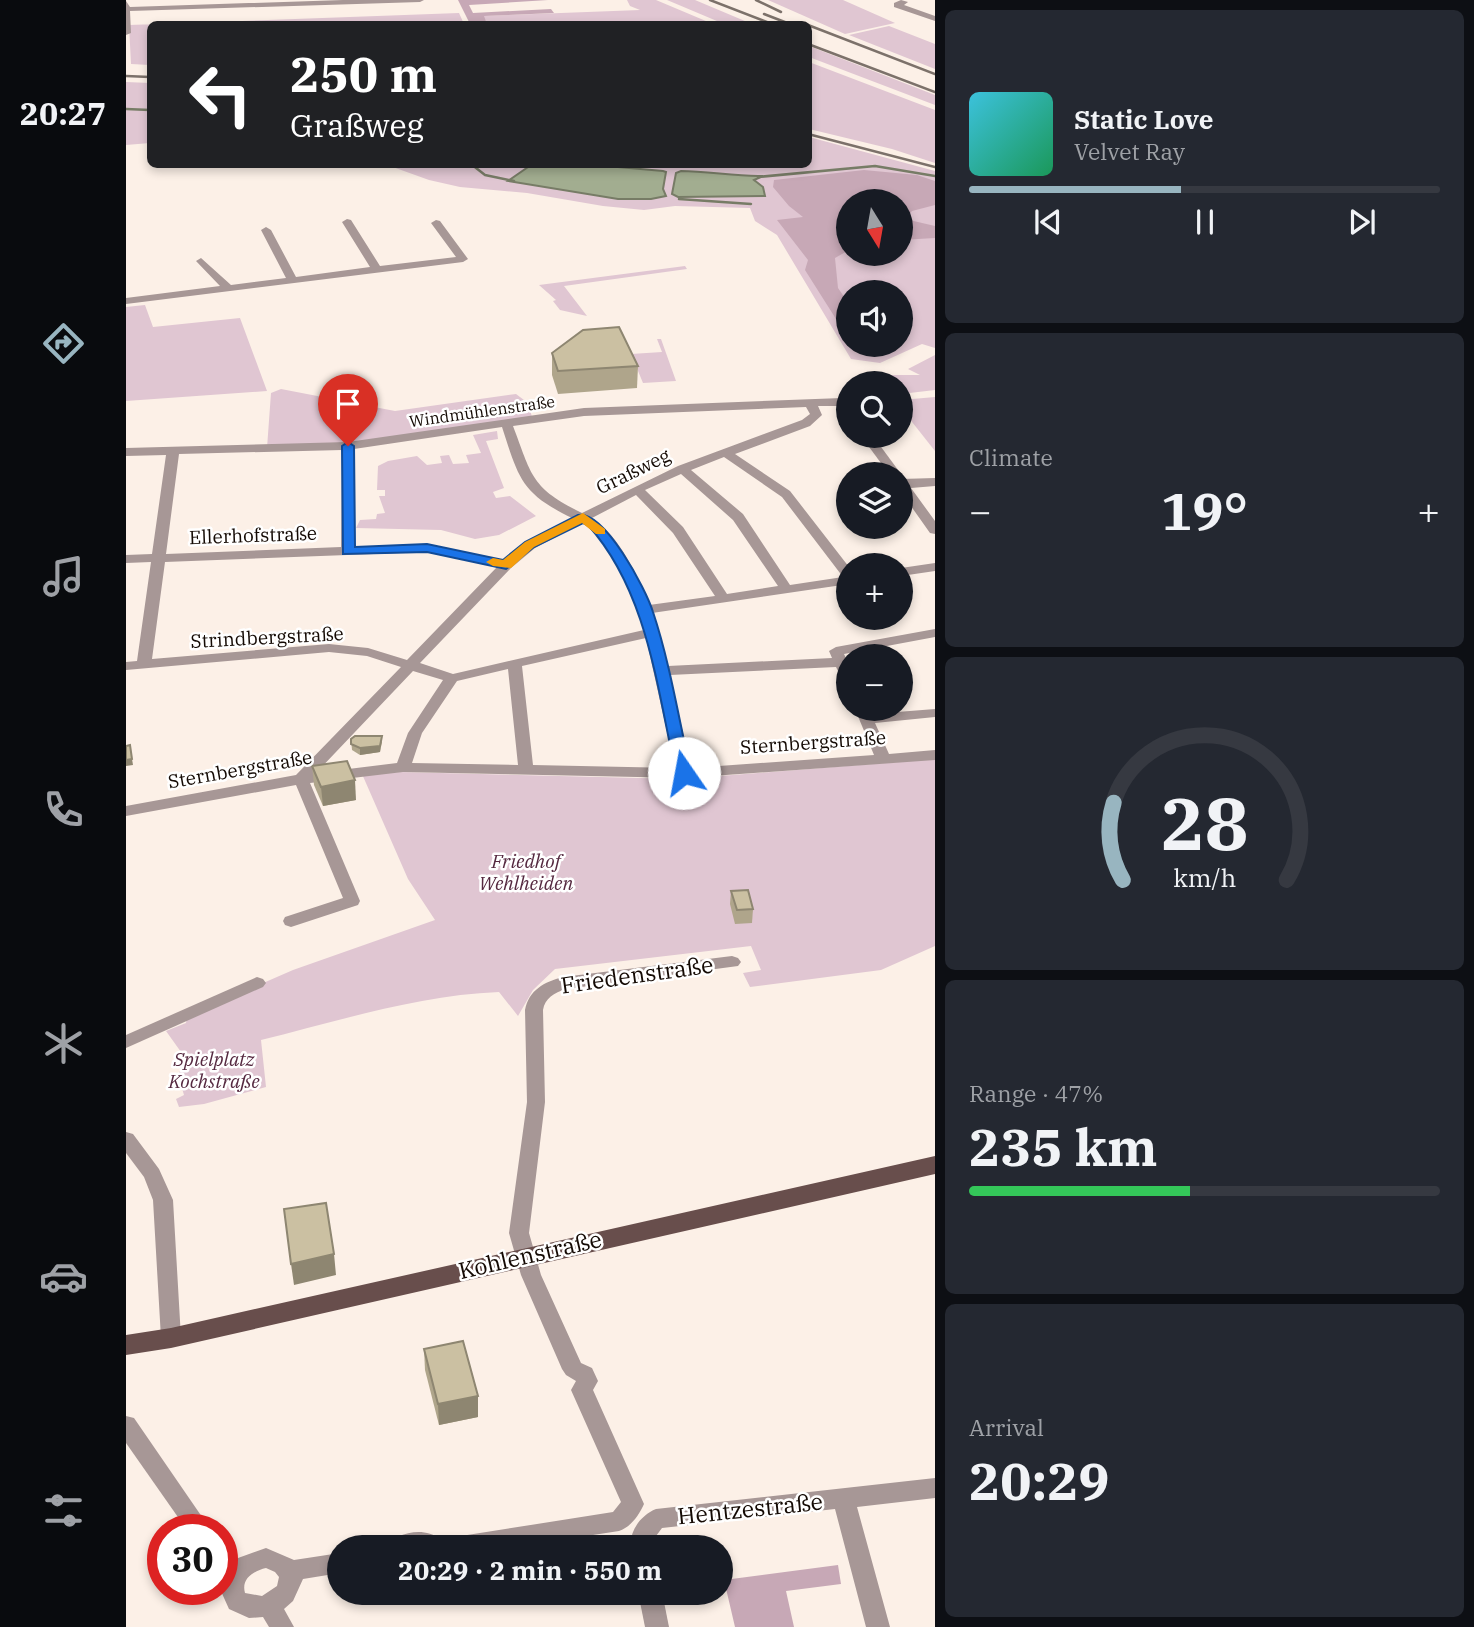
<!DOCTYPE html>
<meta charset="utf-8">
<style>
body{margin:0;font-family:"IBM Plex Serif",serif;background:#242831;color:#f1f3f6;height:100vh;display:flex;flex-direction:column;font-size:26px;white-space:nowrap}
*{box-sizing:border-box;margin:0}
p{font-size:23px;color:#9ea1a6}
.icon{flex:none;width:38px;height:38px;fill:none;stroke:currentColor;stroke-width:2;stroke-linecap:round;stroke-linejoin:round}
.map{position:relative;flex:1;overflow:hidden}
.side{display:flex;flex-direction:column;gap:10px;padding:10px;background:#0d0f14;width:539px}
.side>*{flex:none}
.hud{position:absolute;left:21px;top:21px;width:665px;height:147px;border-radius:10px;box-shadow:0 4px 10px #0003;background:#202124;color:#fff;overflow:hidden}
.needle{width:46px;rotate:169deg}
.fabs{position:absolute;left:710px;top:189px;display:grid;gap:14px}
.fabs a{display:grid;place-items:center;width:77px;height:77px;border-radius:50%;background:#171b24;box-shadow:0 4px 10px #0003;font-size:35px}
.speed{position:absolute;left:21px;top:1514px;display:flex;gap:14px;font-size:35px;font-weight:700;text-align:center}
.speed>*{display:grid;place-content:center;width:91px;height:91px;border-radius:50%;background:#171b24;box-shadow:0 4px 10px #0003;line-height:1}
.speed .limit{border:10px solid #d22;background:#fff;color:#111}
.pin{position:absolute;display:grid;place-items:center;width:60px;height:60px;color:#fff;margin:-72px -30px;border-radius:50% 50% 50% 0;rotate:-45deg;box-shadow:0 0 7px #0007}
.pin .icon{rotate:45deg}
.me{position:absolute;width:77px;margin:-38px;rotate:348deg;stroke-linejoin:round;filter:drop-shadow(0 0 5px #0008)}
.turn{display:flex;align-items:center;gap:24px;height:147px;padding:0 28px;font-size:32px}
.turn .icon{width:91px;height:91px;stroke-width:2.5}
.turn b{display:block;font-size:49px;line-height:60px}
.big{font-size:52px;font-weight:800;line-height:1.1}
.side .card{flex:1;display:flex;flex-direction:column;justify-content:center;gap:10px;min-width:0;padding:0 24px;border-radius:10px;background:#242831}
.side .dial{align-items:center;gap:0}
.dial svg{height:182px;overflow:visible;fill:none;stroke:#363941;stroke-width:7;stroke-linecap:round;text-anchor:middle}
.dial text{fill:#f1f3f6;stroke:none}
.song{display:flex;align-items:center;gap:21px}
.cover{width:84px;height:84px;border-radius:10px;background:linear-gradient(135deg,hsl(190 70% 55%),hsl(150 70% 35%))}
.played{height:7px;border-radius:4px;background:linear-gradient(90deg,#98b5c0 45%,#363941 45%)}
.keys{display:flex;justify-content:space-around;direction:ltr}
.heat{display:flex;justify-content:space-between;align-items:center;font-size:38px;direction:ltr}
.charge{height:10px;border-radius:5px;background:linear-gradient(90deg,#34c759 47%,#363941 0)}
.trip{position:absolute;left:201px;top:1535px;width:406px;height:70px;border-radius:35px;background:#171b24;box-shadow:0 4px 10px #0003;font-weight:800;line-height:70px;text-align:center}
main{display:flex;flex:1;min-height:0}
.dock{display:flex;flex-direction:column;width:126px;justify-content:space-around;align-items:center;background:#090b0e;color:#9ea1a6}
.dock .icon{width:49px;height:49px}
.dock .selected{color:#98b5c0}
.dock b{font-size:32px;color:#f1f3f6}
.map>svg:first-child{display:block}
.green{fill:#e0c6d2;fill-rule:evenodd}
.forest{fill:#c7a8b6}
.water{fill:#a2ad90;stroke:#777c66;stroke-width:2}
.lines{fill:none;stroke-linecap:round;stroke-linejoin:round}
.stream{stroke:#777c66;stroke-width:2.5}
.minor{fill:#a79796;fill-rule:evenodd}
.major{fill:#684e4c;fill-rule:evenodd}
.rail{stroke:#7c716a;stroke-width:2.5}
.wall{fill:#afa58b}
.shaded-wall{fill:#8e8671}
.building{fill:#cbc0a2;stroke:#8e8671;stroke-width:2}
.route{fill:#1a73e8;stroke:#114b97;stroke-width:2}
.slow{fill:#f59e0b}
.labels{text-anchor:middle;stroke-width:5;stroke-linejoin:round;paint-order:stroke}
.far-street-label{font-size:16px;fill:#140a04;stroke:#fff}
.street-label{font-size:19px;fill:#140a04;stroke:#fff}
.park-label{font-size:19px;font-style:italic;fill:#552940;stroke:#fff}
.near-street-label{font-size:23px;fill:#140a04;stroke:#fff}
</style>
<main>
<nav class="dock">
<b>20:27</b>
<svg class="icon selected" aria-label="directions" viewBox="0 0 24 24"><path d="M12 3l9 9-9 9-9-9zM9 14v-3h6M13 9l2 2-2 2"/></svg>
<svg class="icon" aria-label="music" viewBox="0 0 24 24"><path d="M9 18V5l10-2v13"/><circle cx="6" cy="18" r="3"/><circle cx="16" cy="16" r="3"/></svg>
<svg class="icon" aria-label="phone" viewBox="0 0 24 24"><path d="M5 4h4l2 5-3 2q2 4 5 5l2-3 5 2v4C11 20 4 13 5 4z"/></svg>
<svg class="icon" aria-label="climate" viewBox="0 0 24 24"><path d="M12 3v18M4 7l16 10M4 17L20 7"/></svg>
<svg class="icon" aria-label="car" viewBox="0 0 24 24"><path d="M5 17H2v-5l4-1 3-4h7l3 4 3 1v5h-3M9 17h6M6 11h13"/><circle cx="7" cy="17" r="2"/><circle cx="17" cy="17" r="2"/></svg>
<svg class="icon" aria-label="filters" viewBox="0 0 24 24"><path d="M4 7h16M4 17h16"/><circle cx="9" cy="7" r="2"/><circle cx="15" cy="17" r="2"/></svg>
</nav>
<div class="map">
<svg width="809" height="1627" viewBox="0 0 809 1627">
<rect width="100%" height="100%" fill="#fcf0e7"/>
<g class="green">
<polygon points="501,0 530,0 587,24 361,24 357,16 514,10 504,6"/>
<polygon points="541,0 569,0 626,24 598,24"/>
<polygon points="642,0 717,0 769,23 719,34"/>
<polygon points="333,13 338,24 24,24 24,65 5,64 3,25"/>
<polygon points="763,26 809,44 809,69 723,35"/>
<polygon points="683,46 809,95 809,105 683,57"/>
<polygon points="683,62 809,110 809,163 766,149 683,129"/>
<polygon points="0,82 24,83 24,143 0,145"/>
<path d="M683,137L809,171V348L796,344L754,363L725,359L651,235L629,221L624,208L549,206L518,210L477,206L401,193L334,187L303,180L264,166L241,165L682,164ZM723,201H775V254H723ZM723,292H775V345H723Z"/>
<polygon points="559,266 561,269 438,286 461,316 434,310 427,301 430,300 413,285"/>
<polygon points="19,305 27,327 114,318 141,391 0,401 0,307"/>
<polygon points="531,339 535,339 550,381 517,383 505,354 536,352"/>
<polygon points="809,355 809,390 775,394 775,383 742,383 760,375 794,375 782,369"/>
<polygon points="155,389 269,411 390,394 402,403 406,417 221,444 141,448 145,393"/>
<polygon points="809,397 809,451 775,408 775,400"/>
<polygon points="371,431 372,439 360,441 378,488 367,492 370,498 384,496 410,516 373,535 349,539 315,530 230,528 234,520 250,519 251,514 259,513 253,496 259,496 259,490 251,490 252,466 262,461 291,456 301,465 316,463 314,456 323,455 327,464 343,463 340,455 355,453 347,435"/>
<path d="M809,759V946L755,970L624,987L617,973L635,970L625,946L429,969L407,990L392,1016L373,992C292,995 213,1021 135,1040L140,1087L78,1104L53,1107L50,1099L58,1095L52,1075L60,1059L40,1031L60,1023L61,1016L167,970L309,920L282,879L236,774L274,772L556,779Z"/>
</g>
<g class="forest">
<polygon points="332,0 422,0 343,5 347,13 425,9 428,13 358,16 361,24 344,24"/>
<polygon points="738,170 791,175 809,181 809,205 786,211 779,219 809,226 809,238 775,240 775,201 723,201 723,250 709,258 712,288 723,304 723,319 710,319 679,270 682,260 651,220 677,217 663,206 647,187 648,180"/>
<polygon points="712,1565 715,1584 660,1591 668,1627 609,1627 598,1580"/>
</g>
<g class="water">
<polygon points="458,164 537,171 540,172 537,189 540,196 525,199 492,199 382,181 405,165"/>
<path d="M555,171C583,171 610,177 637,176L628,180L637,187L639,196L552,197L546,194L550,173Z"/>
</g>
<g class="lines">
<g class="stream">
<polyline points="0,109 24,110"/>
<polyline points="345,164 359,175 388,181"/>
<polyline points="632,177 749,166 809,176"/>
<polyline points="553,199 625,204"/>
</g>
<g class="minor">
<polygon points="217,0 298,0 294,2 4,11 5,33 0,35 0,1 4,7"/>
<polygon points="775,0 782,2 778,5 809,16 809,21 768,7 768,3"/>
<polygon points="221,219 225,220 254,266 330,257 305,223 310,220 314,221 342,259 337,262 0,304 0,298 94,286 70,261 75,258 105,285 160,278 135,230 140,227 145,230 170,277 244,267 216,222"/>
<path d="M716,398L723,403V414L713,406H692L696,415L684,426L609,454L664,491L723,567V584L526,613L542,666L706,658L703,651L710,647L809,629V637L718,654L723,664V684L718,683L710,667L544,675L565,768L748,755L729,709H743L746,714L809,709V717L749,723L763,754L809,750V760L558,778L277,772L184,783L234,901L232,905L165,927L159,925L157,921L159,917L217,898L170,785L0,816V806L170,775L275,667L241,656L203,652L0,670V662L11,661L25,562L0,563V555L26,554L40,455L0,456V448L222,442L458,408ZM680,407L684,414L676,420L552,466L456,513C405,488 406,476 387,426L458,416ZM376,427C393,479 395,493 446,518L399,542L377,560L301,544L229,547L228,449ZM216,450L215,547L40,554L53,454ZM598,457L656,497L717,577L664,585L617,514L565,470ZM555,474L607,520L652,586L601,594L557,527L519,490ZM510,495L547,533L589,596L523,605C511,574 494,537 466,518ZM456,523C489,545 507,593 518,630L327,674L294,663L385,568L409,548ZM301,552L371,567L281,660L242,648L203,644L26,659L39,562ZM520,638L549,768L407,765L396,666ZM382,669L392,765L286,763L296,733L331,681ZM287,671L317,680L282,733L271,763L190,773Z"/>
<polygon points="735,436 747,436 775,474 763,474"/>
<polygon points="809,478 809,486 785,488 809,521 809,534 804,533 775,492 775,479"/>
<polygon points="809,563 809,571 775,576 775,568"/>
<path d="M606,956L612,958L615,962L612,966L440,989C428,993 419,998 417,1010L419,1102L403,1233L415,1275L455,1363L466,1368L472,1381L467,1390L518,1504C513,1515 505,1527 493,1531L389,1547H266L271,1537C288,1530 300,1530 316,1539L487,1512L495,1502L445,1390L450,1381L440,1375L436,1369L395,1275L383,1233L401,1102L399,1010C403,990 418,982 437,977Z"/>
<polygon points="131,977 137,979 140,983 137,987 0,1048 0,1035"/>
<polygon points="0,1132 7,1134 33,1169 47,1200 55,1338 52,1344 45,1347 38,1344 35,1338 27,1200 18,1177 0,1153"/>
<polygon points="0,1416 8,1418 85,1530 61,1530 0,1443"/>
<path d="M809,1478V1498L731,1507L764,1627H740L709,1509L536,1528L527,1540V1547H505C503,1531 515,1515 530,1509Z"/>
<path d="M96,1548L112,1558L140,1548L168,1560L214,1553V1573L177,1579L167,1601L158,1609L168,1627H143L137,1617L123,1618L103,1609L94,1589L98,1574ZM140,1568L149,1572L153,1577L151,1586L136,1596L119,1593C115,1579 127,1571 140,1568Z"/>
<polygon points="512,1592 536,1592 543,1627 519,1627"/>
</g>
<polygon class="major" points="809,1156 809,1174 45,1348 0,1355 0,1335 45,1328"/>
<g class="rail">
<polyline points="584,0 646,24"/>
<polyline points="630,0 655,12"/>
<polyline points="638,14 664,24"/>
<polyline points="682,25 809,74"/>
<polyline points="682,44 809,92"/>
<polyline points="0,76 24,77"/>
<polyline points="682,134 809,167"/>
</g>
</g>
<g class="wall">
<polygon points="426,353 512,366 511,388 432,394 426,375"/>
<polygon points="225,739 256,742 254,752 234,755 226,750"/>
<polygon points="186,766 230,800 197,806 188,785"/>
<polygon points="605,891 627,909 626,923 609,924 604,904"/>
<polygon points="298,1349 352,1417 313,1425 299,1370"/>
</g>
<g class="shaded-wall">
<polygon points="256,736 254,752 234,755 234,748"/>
<polygon points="6,759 7,765 0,766 0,760"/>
<polygon points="229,780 230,800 197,806 195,787"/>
<polygon points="208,1254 210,1275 168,1285 165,1264"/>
<polygon points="352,1396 352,1417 313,1425 312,1404"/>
</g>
<g class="building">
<polygon points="493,327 512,366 432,371 426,353 457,330"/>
<polygon points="229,736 256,736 254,746 234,748 225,744 225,739"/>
<polygon points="4,745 6,759 0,760 0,746"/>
<polygon points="221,761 229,780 195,787 186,766"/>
<polygon points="622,890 627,909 611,910 605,891"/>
<polygon points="200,1203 208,1254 165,1264 158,1209"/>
<polygon points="337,1341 352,1396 312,1404 298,1349"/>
</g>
<path class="route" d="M222,442L228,446L229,547L301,544L377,560L399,542L452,515C478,510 520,589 527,612C544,663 553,720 565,773L563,776L558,777L550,773C531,689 522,592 462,525L457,523L408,547L380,569L301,552L217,554L216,446Z"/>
<polygon class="slow" points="457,513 479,529 479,534 470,534 456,523 408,547 385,568 367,566 360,562 367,558 377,560 399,542"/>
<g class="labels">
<g class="far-street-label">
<text transform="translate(356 411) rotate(-8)" y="6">Windmühlenstraße</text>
</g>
<g class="street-label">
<text transform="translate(507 471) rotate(-26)" y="7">Graßweg</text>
<text transform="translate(127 535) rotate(-2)" y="7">Ellerhofstraße</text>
<text transform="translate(141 637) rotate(-3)" y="7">Strindbergstraße</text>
<text transform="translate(687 742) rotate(-4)" y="7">Sternbergstraße</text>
<text transform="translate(114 769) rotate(-10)" y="7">Sternbergstraße</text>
</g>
<g class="park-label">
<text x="400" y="868">Friedhof<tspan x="400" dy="22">Wehlheiden</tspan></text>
<text x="88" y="1066">Spielplatz<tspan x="88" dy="22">Kochstraße</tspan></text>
</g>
<g class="near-street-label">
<text transform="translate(511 975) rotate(-8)" y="8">Friedenstraße</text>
<text transform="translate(404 1255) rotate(-13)" y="8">Kohlenstraße</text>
<text transform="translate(624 1509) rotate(-6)" y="8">Hentzestraße</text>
</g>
</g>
</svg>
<div class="fabs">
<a><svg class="needle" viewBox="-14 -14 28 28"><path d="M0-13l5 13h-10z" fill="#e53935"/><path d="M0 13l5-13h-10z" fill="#9ea1a6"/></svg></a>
<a><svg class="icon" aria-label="sound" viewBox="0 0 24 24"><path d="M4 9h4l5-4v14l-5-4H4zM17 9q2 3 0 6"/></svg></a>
<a><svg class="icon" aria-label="search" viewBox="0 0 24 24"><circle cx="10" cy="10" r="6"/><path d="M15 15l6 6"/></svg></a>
<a><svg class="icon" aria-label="layers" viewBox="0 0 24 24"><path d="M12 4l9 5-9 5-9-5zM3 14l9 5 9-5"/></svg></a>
<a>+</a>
<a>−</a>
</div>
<div class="speed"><div class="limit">30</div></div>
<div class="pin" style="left:222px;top:446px;background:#d93025"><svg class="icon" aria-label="arrive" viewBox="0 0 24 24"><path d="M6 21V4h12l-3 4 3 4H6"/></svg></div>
<svg class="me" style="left:558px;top:773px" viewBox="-20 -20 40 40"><circle r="19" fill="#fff"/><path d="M0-13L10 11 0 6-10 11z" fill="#1a73e8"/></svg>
<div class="trip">20:29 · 2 min · 550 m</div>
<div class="hud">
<div class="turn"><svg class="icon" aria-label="left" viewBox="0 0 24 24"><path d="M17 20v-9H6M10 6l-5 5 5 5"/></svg><div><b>250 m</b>Graßweg</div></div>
</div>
</div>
<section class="side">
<div class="card">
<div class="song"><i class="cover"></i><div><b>Static Love</b><p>Velvet Ray</p></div></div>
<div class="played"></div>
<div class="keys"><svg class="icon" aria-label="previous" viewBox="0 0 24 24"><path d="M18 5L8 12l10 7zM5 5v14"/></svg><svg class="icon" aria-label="pause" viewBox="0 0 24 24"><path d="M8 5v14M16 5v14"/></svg><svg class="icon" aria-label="next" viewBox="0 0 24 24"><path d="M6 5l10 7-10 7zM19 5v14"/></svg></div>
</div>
<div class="card"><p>Climate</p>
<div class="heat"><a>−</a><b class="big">19°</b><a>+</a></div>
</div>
<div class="card dial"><svg viewBox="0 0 100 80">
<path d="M14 69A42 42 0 1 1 86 69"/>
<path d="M14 69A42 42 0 0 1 10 35" stroke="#98b5c0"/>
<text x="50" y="56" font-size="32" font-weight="700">28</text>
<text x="50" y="72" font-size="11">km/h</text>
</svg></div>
<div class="card"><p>Range · 47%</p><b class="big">235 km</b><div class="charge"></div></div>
<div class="card"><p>Arrival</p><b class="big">20:29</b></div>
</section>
</main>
